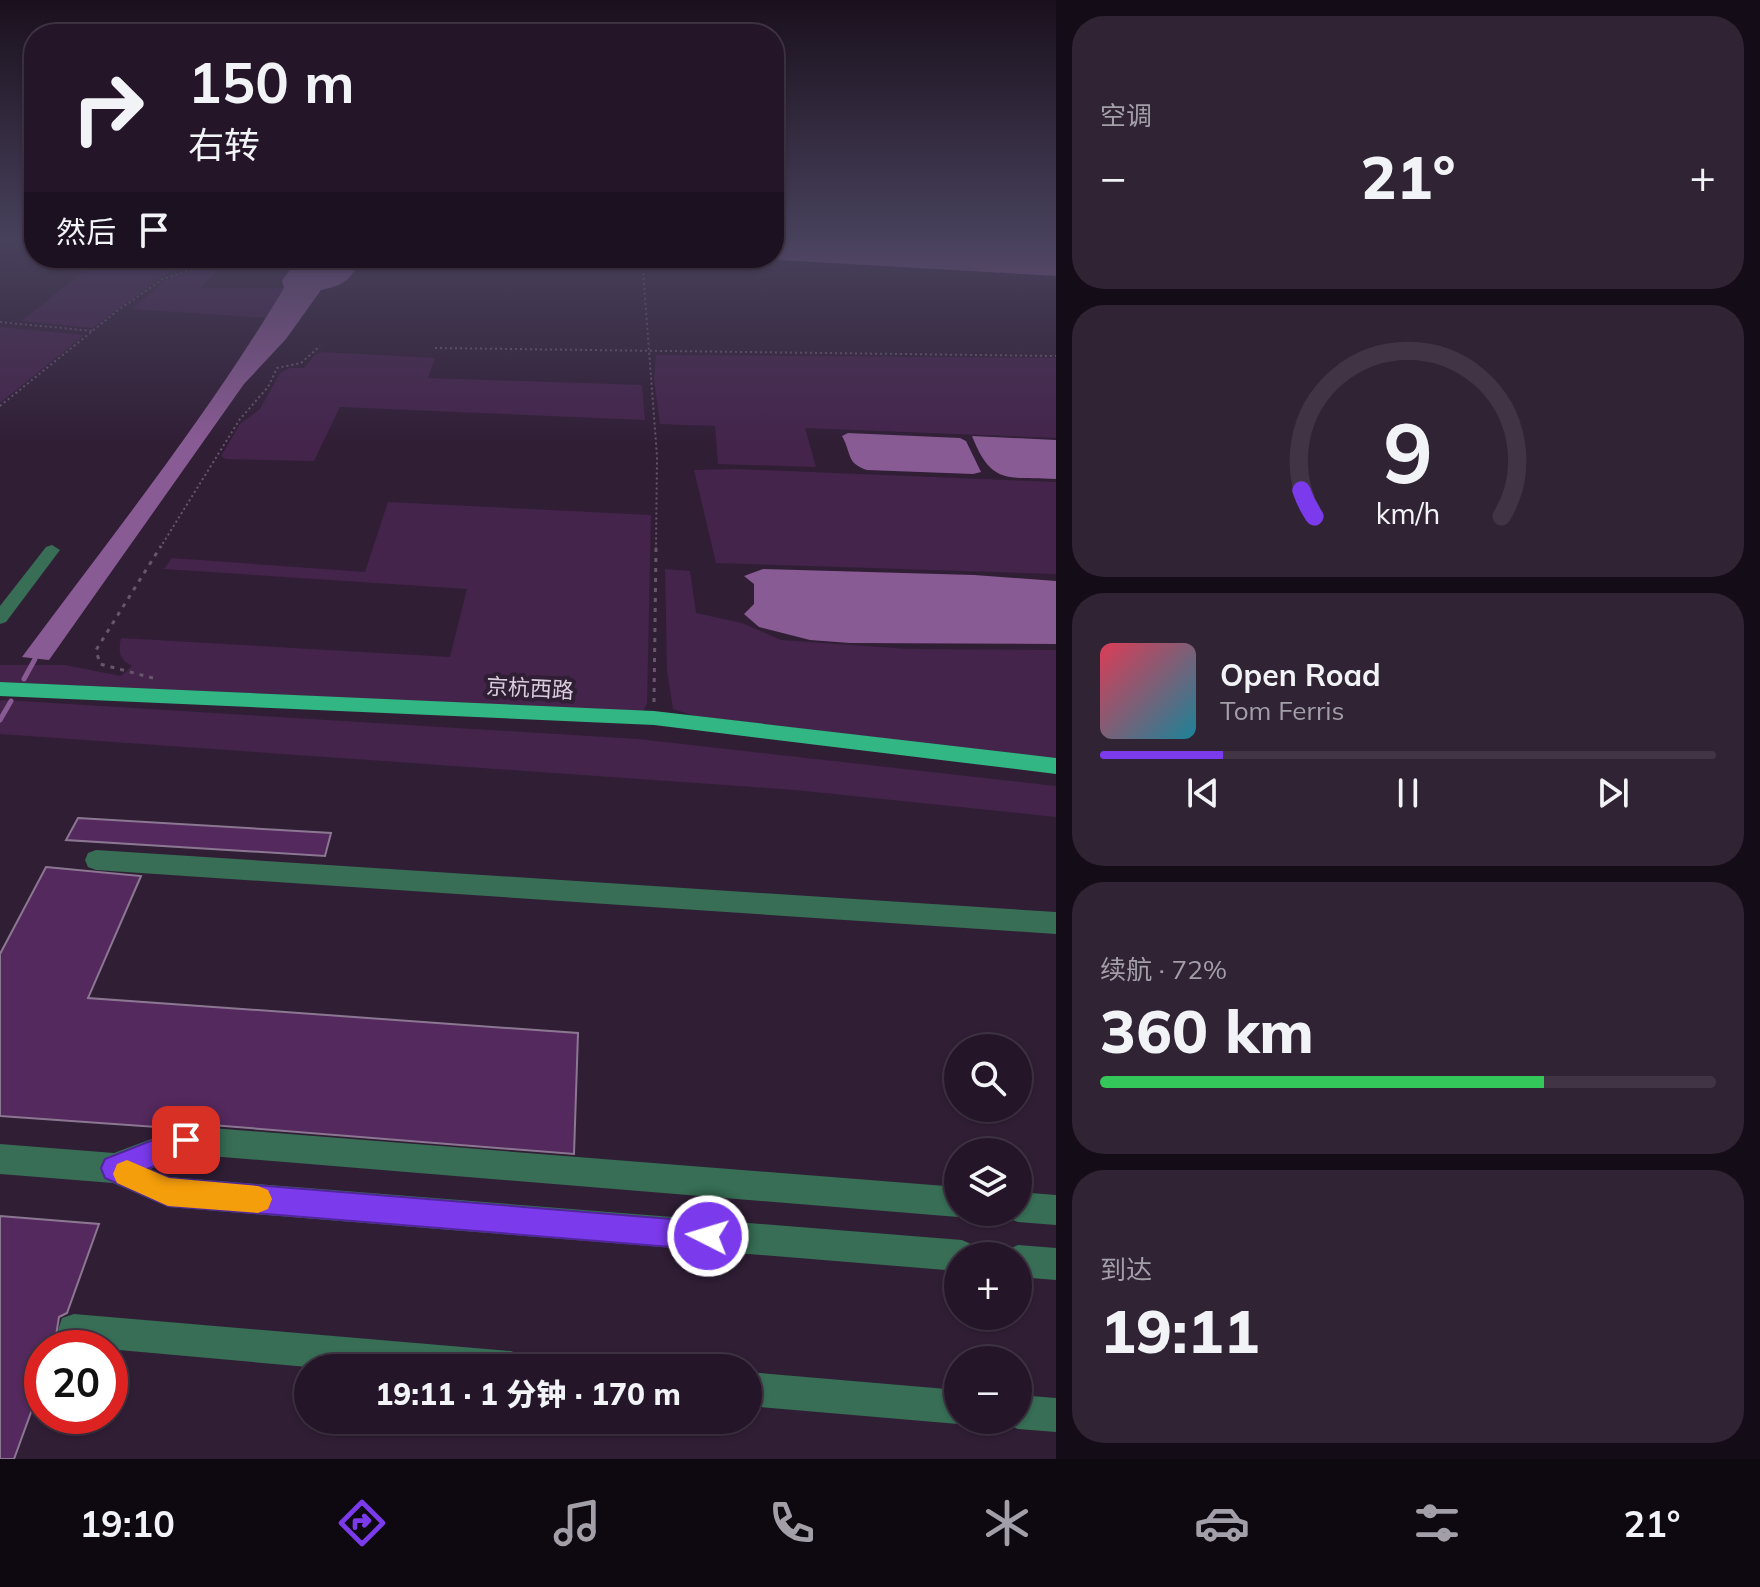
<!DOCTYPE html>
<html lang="zh">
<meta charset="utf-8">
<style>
body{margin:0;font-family:Mulish,"Noto Sans SC",sans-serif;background:#302334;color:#f1f3f6;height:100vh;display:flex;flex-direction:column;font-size:30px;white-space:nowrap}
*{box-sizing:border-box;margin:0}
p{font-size:26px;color:#a39fa8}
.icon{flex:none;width:44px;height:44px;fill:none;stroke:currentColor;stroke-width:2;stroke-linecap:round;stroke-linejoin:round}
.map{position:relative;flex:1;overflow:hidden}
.sheet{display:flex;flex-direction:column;gap:16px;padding:16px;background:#140c16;width:704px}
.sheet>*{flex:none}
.banner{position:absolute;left:24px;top:24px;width:760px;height:244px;border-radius:32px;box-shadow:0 2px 6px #0004,0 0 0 2px #413545;background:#241628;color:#f1f3f6;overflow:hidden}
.fabs{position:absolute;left:944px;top:1034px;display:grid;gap:16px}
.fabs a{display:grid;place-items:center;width:88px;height:88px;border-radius:50%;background:#241628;box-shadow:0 2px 6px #0004,0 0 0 2px #413545;font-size:40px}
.speed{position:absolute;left:24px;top:1330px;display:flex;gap:16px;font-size:40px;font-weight:700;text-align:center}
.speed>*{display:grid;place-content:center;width:104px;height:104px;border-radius:50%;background:#241628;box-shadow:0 2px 6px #0004,0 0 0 2px #413545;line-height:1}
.speed .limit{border:12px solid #d22;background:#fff;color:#111}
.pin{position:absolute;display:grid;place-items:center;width:68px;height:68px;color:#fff;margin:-34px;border-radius:16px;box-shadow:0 4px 12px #0006}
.me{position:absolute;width:88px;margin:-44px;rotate:275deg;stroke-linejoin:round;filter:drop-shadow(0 0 6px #0008)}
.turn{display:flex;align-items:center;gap:28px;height:168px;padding:0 32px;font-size:36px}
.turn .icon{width:104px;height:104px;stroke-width:2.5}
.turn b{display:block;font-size:56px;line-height:68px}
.then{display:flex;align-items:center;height:76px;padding:0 32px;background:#0003;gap:16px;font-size:30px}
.big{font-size:60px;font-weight:800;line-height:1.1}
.sheet .card{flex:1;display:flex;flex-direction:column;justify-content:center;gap:12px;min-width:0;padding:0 28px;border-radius:32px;background:#302334}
.sheet .dial{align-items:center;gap:0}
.dial svg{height:208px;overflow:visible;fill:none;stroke:#413545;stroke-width:7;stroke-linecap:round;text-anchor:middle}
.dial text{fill:#f1f3f6;stroke:none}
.song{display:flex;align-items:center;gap:24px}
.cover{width:96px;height:96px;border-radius:12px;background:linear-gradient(135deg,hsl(350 70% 55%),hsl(190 70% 35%))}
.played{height:8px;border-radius:4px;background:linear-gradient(90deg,#7c3aed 20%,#413545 20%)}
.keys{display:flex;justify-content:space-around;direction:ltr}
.heat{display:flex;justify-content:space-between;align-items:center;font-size:44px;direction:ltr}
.charge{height:12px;border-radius:6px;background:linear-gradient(90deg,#34c759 72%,#413545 0)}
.trip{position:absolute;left:294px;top:1354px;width:468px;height:80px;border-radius:40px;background:#241628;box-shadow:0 2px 6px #0004,0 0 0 2px #413545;font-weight:800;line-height:80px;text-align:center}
.tabs{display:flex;height:128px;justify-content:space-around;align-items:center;background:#0e0910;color:#a39fa8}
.tabs .icon{width:56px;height:56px}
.tabs .current{color:#7c3aed}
.tabs b{font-size:36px;color:#f1f3f6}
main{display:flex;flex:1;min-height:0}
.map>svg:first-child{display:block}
.green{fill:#44244b}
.water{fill:#895b94}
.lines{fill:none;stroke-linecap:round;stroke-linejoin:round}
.stream{stroke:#895b94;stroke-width:5}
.building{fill:#54295e;stroke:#8c7792;stroke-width:2}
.path-far1{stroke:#67576b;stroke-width:2;stroke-dasharray:2 3;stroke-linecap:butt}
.path{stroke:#67576b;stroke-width:3;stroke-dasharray:4 6;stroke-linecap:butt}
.minor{fill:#376e55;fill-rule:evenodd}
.major{fill:#32b683;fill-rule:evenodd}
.route{fill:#7c3aed;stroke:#51269a;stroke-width:2}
.slow{fill:#f59e0b}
.labels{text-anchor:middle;stroke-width:8;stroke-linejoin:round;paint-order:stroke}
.street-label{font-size:22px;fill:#d8cddb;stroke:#301e35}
</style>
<main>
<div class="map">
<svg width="1056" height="1459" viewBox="0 0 1056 1459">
<rect width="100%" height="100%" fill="#301e35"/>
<g class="green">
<polygon points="100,258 228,258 201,288 284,288 266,318 132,309 165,280 190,271 184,265 159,279 92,328 22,321"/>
<polygon points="0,327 84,335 0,403"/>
<polygon points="322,352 435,358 428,378 642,385 645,420 340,407 314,461 226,459 221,456 240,424 260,409 280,373 290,368 304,368 315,355"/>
<polygon points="656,355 1056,358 1056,438 805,428 816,467 718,464 715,426 660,424 654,379"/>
<polygon points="736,469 1056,482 1056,574 716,563 694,470"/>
<path d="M388,502L651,515L647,703L643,711L0,682V665H65L121,676L132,666C119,659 118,652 121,638L450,657L467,589L164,569L172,558L365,572Z"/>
<polygon points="665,569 690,571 696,613 742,623 781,640 909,649 1056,650 1056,759 695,716 673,709 667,670"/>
<polygon points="3,700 638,739 1056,786 1056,817 795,790 0,734 0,701"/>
</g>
<g class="water">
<polygon points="774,239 1056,239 1056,276 745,258 774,258"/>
<path d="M298,258H365C346,279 352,283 321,290L286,339L244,384L49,660L22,657C111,537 207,417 284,288L282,281Z"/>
<path d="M848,433L960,438L966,441L981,472L973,474L867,470C846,463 852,454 842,436Z"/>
<path d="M972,436L1056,440V479C1009,476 992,487 972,436Z"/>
<polygon points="763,569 974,575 1056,581 1056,644 850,643 810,640 759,627 744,614 754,604 754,584 744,576"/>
</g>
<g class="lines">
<g class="stream">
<polyline points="24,679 35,659"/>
<polyline points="0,720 11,701"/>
</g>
</g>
<g class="building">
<polygon points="78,818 331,833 325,856 66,840"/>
<polygon points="46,867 141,876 88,998 578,1033 574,1154 186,1123 171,1128 0,1116 0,954"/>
<polygon points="0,1216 99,1224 67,1313 59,1317 54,1348 42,1348 42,1382 14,1459 0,1459"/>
</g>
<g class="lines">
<g class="path-far1">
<polyline points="642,258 657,456 656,548"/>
<polyline points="0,322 92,331"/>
<polyline points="435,348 1056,356"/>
<polyline points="0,406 117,311 163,279 210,264 292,259"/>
<polyline points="160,548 240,419 268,387 277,368 301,363 320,346"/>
</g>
<g class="path">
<polyline points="153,678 100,664 96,650 161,546"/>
<polyline points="654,702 656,546"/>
</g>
<g class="minor">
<polygon points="52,545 60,550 6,622 0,624 0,606 46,547"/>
<polygon points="96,850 1056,912 1056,934 96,870 88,867 85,860 88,853"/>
<polygon points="186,1126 958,1187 958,1212 969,1212 958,1217 186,1154 150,1169 169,1177 962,1240 973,1245 978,1256 958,1256 958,1271 168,1207 113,1183 0,1174 0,1144 114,1153"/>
<polygon points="1018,1192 1056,1195 1056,1225 1018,1222 1007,1218 1005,1212 1018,1212"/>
<polygon points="1018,1245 1056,1248 1056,1280 1018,1277 1018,1256 1004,1256 1007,1250"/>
<polygon points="74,1314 511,1351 523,1356 528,1368 319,1368 74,1346 62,1342 58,1330 62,1318"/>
<polygon points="748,1372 958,1390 958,1420 968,1420 958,1424 748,1406"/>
<polygon points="1018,1395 1056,1398 1056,1432 1018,1429 1006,1424 1004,1420 1018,1420"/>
</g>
<polygon class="major" points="0,682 654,711 1056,758 1056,774 654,725 0,696"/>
</g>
<linearGradient id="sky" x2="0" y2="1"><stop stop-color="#1a101d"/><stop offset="0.54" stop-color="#48415c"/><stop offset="1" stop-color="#48415c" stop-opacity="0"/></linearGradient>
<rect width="1056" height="444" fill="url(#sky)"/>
<polygon class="route" points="186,1127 195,1131 199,1140 195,1149 147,1169 169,1178 708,1222 718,1226 722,1236 718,1246 708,1250 168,1206 105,1178 101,1168 105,1159"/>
<polygon class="slow" points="127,1160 169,1178 258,1186 268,1190 272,1199 268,1209 258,1213 168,1206 117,1183 113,1174 117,1164"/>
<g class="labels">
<g class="street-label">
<text transform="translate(530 688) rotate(3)" y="8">京杭西路</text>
</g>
</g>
</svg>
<div class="fabs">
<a><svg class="icon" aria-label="search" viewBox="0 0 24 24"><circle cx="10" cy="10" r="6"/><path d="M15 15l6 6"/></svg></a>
<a><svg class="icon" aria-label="layers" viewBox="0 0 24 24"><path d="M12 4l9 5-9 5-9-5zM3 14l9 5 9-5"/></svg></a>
<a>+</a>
<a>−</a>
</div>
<div class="speed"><div class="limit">20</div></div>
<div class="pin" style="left:186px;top:1140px;background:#d93025"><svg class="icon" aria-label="arrive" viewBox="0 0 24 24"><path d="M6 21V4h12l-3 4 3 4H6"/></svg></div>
<svg class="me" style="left:708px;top:1236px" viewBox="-20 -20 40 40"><circle r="17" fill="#7c3aed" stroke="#fff" stroke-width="3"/><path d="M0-11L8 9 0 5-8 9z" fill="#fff"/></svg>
<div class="trip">19:11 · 1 分钟 · 170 m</div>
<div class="banner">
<div class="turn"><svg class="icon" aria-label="right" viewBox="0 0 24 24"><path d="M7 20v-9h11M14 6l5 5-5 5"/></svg><div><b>150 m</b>右转</div></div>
<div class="then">然后<svg class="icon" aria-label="arrive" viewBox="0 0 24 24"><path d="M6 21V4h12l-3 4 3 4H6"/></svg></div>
</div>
</div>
<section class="sheet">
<div class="card"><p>空调</p>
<div class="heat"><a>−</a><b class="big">21°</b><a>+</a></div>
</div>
<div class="card dial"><svg viewBox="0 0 100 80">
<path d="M14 69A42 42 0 1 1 86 69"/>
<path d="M14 69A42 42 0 0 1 9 59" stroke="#7c3aed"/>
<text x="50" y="56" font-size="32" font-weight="700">9</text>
<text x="50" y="72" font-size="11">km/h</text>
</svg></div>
<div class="card">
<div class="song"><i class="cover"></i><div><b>Open Road</b><p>Tom Ferris</p></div></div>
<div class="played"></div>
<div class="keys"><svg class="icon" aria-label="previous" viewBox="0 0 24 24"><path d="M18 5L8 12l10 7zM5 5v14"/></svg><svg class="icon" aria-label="pause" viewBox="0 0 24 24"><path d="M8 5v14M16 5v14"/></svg><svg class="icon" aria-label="next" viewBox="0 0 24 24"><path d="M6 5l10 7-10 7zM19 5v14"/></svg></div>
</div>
<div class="card"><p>续航 · 72%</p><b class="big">360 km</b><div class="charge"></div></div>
<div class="card"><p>到达</p><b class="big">19:11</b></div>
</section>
</main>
<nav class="tabs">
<b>19:10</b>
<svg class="icon current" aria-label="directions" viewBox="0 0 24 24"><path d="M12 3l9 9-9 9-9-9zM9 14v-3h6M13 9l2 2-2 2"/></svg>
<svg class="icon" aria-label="music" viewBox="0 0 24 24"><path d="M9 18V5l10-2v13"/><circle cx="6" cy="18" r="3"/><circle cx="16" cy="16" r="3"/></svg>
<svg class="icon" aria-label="phone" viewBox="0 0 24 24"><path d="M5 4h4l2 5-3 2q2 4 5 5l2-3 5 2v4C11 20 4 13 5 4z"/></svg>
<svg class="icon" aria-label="climate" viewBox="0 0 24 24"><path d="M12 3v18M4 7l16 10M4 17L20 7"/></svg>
<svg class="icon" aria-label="car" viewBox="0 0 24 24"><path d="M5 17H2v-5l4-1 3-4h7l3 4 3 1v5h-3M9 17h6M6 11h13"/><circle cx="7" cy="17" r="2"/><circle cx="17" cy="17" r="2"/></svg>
<svg class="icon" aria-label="filters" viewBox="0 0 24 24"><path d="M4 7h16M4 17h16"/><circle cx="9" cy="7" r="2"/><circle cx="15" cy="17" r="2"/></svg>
<b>21°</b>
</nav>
